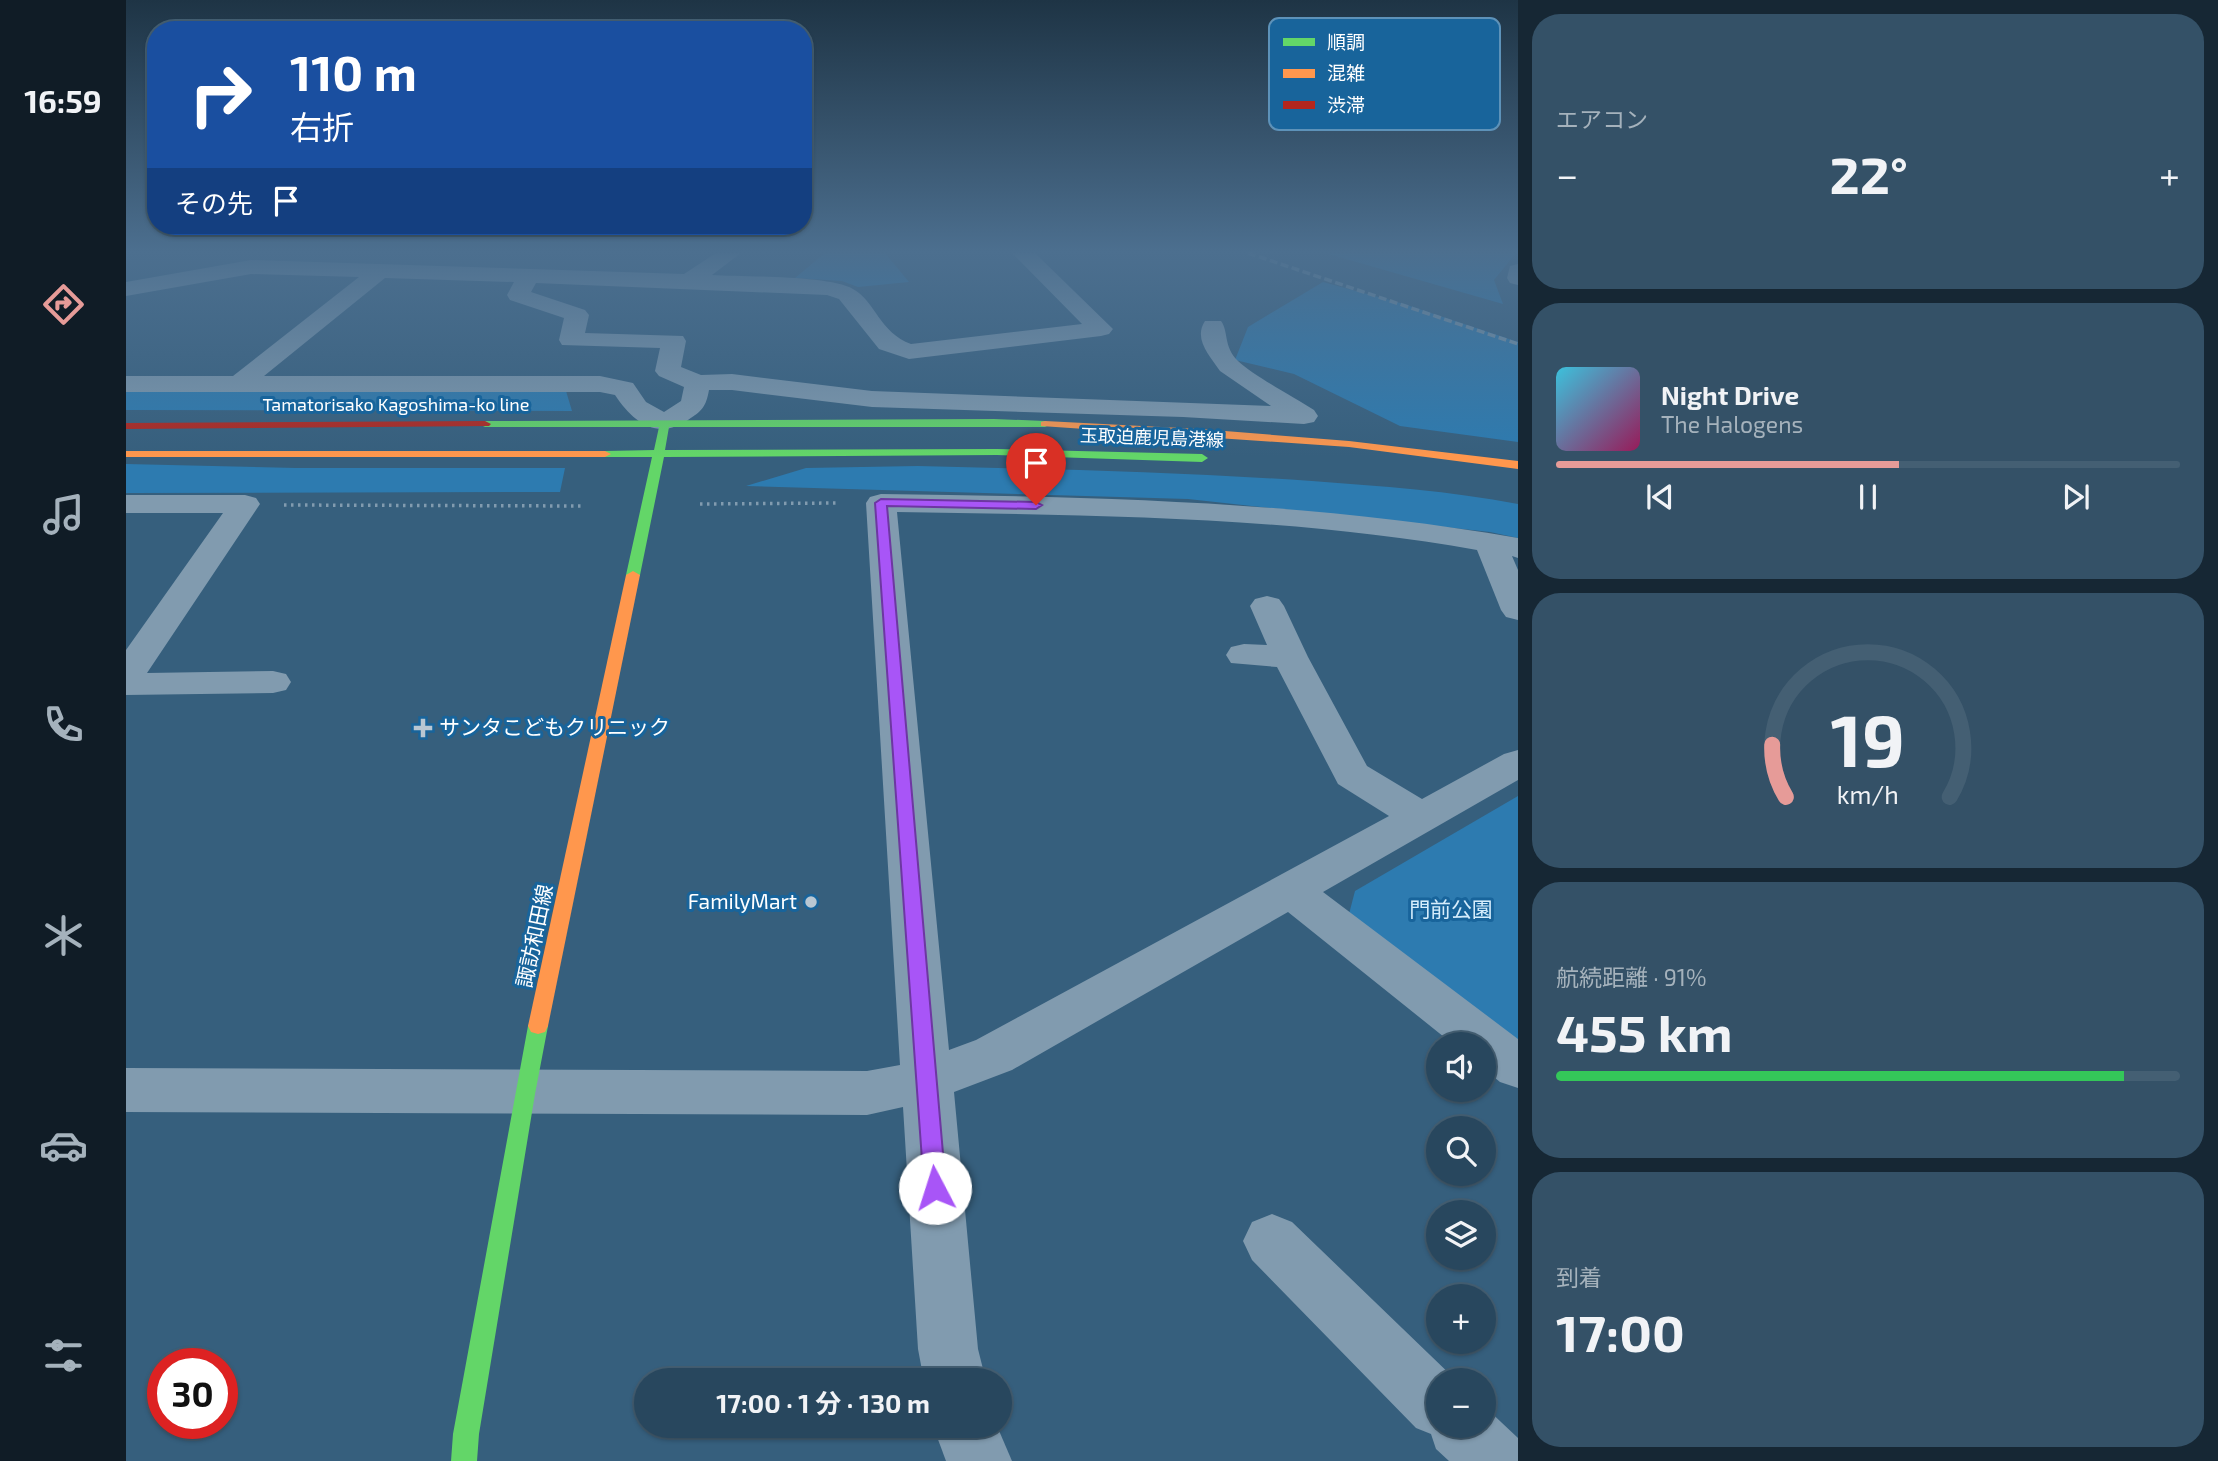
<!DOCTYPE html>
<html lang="ja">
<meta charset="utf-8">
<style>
body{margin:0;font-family:"Exo 2","Noto Sans JP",sans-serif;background:#345167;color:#f1f3f6;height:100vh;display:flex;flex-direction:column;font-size:26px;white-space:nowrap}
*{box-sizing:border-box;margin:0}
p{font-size:23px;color:#a5b2bc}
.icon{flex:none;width:38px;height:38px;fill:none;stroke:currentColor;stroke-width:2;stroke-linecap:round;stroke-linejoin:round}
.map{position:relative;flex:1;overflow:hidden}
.details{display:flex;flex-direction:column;gap:14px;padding:14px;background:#162734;width:700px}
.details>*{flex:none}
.banner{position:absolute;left:21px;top:21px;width:665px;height:214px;border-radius:28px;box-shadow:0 2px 5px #0004,0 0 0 2px #445f73;background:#1a4fa0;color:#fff;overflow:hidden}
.buttons{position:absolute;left:1300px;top:1032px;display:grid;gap:14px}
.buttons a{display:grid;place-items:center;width:70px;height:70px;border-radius:50%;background:#28475e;box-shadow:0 2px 5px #0004,0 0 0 2px #445f73;font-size:35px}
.speed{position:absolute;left:21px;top:1348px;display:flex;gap:14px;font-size:35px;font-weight:700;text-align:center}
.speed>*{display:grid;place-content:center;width:91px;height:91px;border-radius:50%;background:#28475e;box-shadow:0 2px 5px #0004,0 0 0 2px #445f73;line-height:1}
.speed .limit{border:10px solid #d22;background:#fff;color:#111}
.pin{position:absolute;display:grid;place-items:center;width:60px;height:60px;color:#fff;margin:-72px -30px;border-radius:50% 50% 50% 0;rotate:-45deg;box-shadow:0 0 7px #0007}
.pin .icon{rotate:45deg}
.me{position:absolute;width:77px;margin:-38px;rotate:355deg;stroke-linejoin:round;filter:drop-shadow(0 0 5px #0008)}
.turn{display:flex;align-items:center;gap:24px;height:147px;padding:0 28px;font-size:32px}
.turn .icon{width:91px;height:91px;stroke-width:2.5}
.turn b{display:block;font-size:49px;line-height:60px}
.then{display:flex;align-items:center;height:66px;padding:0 28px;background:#0003;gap:14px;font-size:26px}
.big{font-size:52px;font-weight:700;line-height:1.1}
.details .card{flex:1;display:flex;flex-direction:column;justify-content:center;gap:10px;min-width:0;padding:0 24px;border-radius:28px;background:#345167}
.details .dial{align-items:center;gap:0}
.dial svg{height:182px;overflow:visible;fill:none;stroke:#445f73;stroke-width:7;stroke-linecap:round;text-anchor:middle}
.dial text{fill:#f1f3f6;stroke:none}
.song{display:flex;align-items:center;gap:21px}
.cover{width:84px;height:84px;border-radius:10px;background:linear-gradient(135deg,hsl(190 70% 55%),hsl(330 70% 35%))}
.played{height:7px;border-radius:4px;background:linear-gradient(90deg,#e69b98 55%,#445f73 55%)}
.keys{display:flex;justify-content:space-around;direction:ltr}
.heat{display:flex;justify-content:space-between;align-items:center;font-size:38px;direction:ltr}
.charge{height:10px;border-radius:5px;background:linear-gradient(90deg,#34c759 91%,#445f73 0)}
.trip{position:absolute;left:508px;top:1368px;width:378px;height:70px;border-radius:35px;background:#28475e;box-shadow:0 2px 5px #0004,0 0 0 2px #445f73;font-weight:700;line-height:70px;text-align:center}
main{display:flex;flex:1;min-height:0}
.dock{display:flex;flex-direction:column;width:126px;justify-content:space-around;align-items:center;background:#101c26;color:#a5b2bc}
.dock .icon{width:49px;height:49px}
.dock .current{color:#e69b98}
.dock b{font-size:32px;color:#f1f3f6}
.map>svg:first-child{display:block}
.green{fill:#2d7bb0}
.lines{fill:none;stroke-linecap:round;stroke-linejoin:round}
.path{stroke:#819baf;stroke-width:3.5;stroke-dasharray:2.5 4.5;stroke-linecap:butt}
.street{fill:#819baf;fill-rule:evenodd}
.fast{fill:#63d668;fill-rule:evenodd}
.slow{fill:#ff974d;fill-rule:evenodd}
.jam{fill:#b3261e;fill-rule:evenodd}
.rail{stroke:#809aad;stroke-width:3.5;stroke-dasharray:8 3.5;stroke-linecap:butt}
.route{fill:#a855f7;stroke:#6d37a1;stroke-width:2}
.poi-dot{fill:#b9c7d2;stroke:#18649b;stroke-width:2.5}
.labels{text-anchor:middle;stroke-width:6;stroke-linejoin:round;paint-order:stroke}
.far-street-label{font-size:18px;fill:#fff;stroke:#18649b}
.poi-label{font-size:21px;fill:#fff;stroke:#18649b;text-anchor:start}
.park-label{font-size:21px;fill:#d6edfc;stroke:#18649b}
.street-label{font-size:21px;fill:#fff;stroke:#18649b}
.key{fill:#18649b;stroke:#5d92b9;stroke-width:2}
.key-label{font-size:19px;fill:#fff}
</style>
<main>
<nav class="dock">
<b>16:59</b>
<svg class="icon current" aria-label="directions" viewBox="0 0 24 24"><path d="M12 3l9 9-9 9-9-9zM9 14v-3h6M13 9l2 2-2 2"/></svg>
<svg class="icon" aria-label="music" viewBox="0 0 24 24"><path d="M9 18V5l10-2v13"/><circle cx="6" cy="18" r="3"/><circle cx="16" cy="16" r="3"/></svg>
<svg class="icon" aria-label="phone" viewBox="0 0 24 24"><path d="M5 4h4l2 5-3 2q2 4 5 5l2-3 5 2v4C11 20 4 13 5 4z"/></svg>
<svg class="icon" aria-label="climate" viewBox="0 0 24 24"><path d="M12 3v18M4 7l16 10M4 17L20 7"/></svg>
<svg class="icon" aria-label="car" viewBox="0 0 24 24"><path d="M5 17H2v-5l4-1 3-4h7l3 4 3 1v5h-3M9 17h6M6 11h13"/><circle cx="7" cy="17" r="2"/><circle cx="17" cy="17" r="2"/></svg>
<svg class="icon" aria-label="filters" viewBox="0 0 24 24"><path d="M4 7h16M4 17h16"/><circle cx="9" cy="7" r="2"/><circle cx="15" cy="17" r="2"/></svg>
</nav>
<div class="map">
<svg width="1392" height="1461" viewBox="0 0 1392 1461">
<rect width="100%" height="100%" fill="#365f7d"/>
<g class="green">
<polygon points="699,253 759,253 783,282 732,287 716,281 669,278"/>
<polygon points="1199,253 1390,253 1368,280 1377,304"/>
<polygon points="1197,282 1278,304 1392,342 1392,442 1274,426 1168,374 1109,360 1122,327"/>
<polygon points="0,391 440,391 446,411 0,410"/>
<polygon points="0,464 170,468 439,468 434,492 0,493"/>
<path d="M792,466C923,469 1054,472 1186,481C1254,486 1325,491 1392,504V538L1364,532L1062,499L620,486L680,468Z"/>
<polygon points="1392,796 1392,1043 1223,914 1229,891"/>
</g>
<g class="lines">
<g class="path">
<polyline points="574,504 712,503"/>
<polyline points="158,505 455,506"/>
</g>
<g class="street">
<path d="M590,253H615L586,275C617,277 703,275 727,289C749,301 754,333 785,344L956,324L886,253H909L987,329L983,334L975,336L783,359L753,349L713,299L701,295L410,283L405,292L459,310L463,315L459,333L557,336L560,341L555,367L575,375L606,374L746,391L1145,406L1094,371C1084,356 1067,339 1079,321H1095C1103,332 1097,346 1112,361C1128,376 1168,397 1188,410L1192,416L1188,422L1178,424L1057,417L746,407L606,390H583C580,407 576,411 562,420C531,441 507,422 489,395L474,392H0V376H107L233,277L125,274L0,296V282L125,260L558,274ZM259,278L388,282L381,295L384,300L438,318L433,340L436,345L534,348L529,371L533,376L558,387L555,401L538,412L520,402L507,383L474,376H138Z"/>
<polygon points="1392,264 1392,285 1384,283 1381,278 1384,266"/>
<path d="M755,494C971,497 1179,501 1392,538V558L1386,556L1392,570V620L1380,617L1375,610L1351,550C1160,516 965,515 771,512L823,1050L850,1040L1263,816L1212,784L1151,667L1105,663L1100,655L1105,647L1118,644L1141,645L1124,606L1129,599L1141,596L1153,599L1158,606L1182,657L1241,766L1296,799L1378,754L1392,750V780L1197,892L1392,1039V1088L1374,1082L1358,1069V1045H1328L1162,912L886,1070L828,1092L852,1349L860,1381H798L792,1349L777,1107L741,1115L0,1112V1068L741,1071L774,1065L740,503L744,497Z"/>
<polygon points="0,495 119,495 130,498 134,504 21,673 147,671 160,674 165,682 160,690 147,693 0,695 0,650 97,513 0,513"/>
<polygon points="1146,1214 1166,1222 1331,1381 1312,1381 1312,1426 1358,1426 1358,1406 1392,1438 1392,1461 1323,1461 1310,1449 1305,1434 1290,1428 1126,1260 1117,1241 1126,1222"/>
<polygon points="807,1426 871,1426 886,1461 820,1461"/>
</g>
<g class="fast">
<polygon points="868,419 919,421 925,424 919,427 543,427 539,450 871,449 1076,454 1082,458 1076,462 871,455 538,457 514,575 507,579 500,575 526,457 479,457 473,454 479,451 528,450 533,427 359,427 353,424 359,421"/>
<polygon points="412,1018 419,1020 422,1026 409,1094 353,1434 351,1461 325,1461 327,1434 402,1026 405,1020"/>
</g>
<g class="slow">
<polygon points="919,421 1074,429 1223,441 1392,461 1392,469 1223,447 915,426 915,422"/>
<polygon points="0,451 479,451 485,454 479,457 0,457"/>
<polygon points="507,571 514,575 422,1026 419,1032 412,1034 405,1032 402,1026 500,575"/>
</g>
<polygon class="jam" points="359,421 365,424 363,426 0,429 0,423"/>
<polyline class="rail" points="1122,253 1392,344"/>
</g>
<linearGradient id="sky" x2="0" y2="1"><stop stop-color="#1e3445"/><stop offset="0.55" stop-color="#4c6f8f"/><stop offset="1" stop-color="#4c6f8f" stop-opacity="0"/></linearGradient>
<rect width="1392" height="457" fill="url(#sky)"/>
<polygon class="route" points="755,499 910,502 916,505 910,509 761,506 820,1188 817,1195 809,1198 801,1195 798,1188 749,503"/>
<g class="poi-dot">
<path d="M293.5 717.5h7v7h7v7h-7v7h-7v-7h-7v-7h7z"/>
<circle cx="685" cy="902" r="7"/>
</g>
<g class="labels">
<g class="far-street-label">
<text x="270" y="411">Tamatorisako Kagoshima-ko line</text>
<text transform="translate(1026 438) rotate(2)" y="6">玉取迫鹿児島港線</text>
</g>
<g class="poi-label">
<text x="313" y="735">サンタこどもクリニック</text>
<text x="671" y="909" text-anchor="end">FamilyMart</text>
</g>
<g class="park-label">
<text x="1325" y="917">門前公園</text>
</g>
<g class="street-label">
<text transform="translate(409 936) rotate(-78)" y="7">諏訪和田線</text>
</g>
</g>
<rect x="1143" y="18" width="231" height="112" rx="10" class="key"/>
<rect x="1157" y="38" width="32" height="8" fill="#63d668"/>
<rect x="1157" y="69" width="32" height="9" fill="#ff974d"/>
<rect x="1157" y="101" width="32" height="8" fill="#b3261e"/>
<g class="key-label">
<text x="1201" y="49">順調</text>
<text x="1201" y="80">混雑</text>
<text x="1201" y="112">渋滞</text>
</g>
</svg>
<div class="buttons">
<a><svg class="icon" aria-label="sound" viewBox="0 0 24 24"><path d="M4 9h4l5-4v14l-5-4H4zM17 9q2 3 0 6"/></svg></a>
<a><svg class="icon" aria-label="search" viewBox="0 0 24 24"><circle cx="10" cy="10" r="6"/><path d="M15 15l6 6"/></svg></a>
<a><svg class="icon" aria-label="layers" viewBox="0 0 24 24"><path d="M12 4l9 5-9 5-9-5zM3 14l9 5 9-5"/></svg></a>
<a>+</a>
<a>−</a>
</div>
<div class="speed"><div class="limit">30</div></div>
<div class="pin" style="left:910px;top:505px;background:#d93025"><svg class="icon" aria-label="arrive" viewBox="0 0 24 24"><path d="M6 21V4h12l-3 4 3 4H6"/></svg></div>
<svg class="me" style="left:809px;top:1188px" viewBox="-20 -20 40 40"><circle r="19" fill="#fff"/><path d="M0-13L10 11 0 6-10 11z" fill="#a855f7"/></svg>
<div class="trip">17:00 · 1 分 · 130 m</div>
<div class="banner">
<div class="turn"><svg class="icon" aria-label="right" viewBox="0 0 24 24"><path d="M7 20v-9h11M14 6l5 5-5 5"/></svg><div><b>110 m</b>右折</div></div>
<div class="then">その先<svg class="icon" aria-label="arrive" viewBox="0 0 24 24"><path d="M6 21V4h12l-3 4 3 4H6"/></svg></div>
</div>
</div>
<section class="details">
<div class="card"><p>エアコン</p>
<div class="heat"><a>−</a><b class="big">22°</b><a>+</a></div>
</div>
<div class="card">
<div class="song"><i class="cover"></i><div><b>Night Drive</b><p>The Halogens</p></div></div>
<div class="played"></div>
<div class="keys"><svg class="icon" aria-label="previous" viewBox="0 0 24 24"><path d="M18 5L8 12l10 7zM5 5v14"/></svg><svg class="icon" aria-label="pause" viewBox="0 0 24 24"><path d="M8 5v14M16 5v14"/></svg><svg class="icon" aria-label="next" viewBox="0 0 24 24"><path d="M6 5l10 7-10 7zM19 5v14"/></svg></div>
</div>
<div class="card dial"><svg viewBox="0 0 100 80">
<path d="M14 69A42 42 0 1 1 86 69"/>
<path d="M14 69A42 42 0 0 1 8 46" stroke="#e69b98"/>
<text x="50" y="56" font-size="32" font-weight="700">19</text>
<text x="50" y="72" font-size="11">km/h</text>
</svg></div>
<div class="card"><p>航続距離 · 91%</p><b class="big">455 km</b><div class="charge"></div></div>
<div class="card"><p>到着</p><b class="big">17:00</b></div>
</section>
</main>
